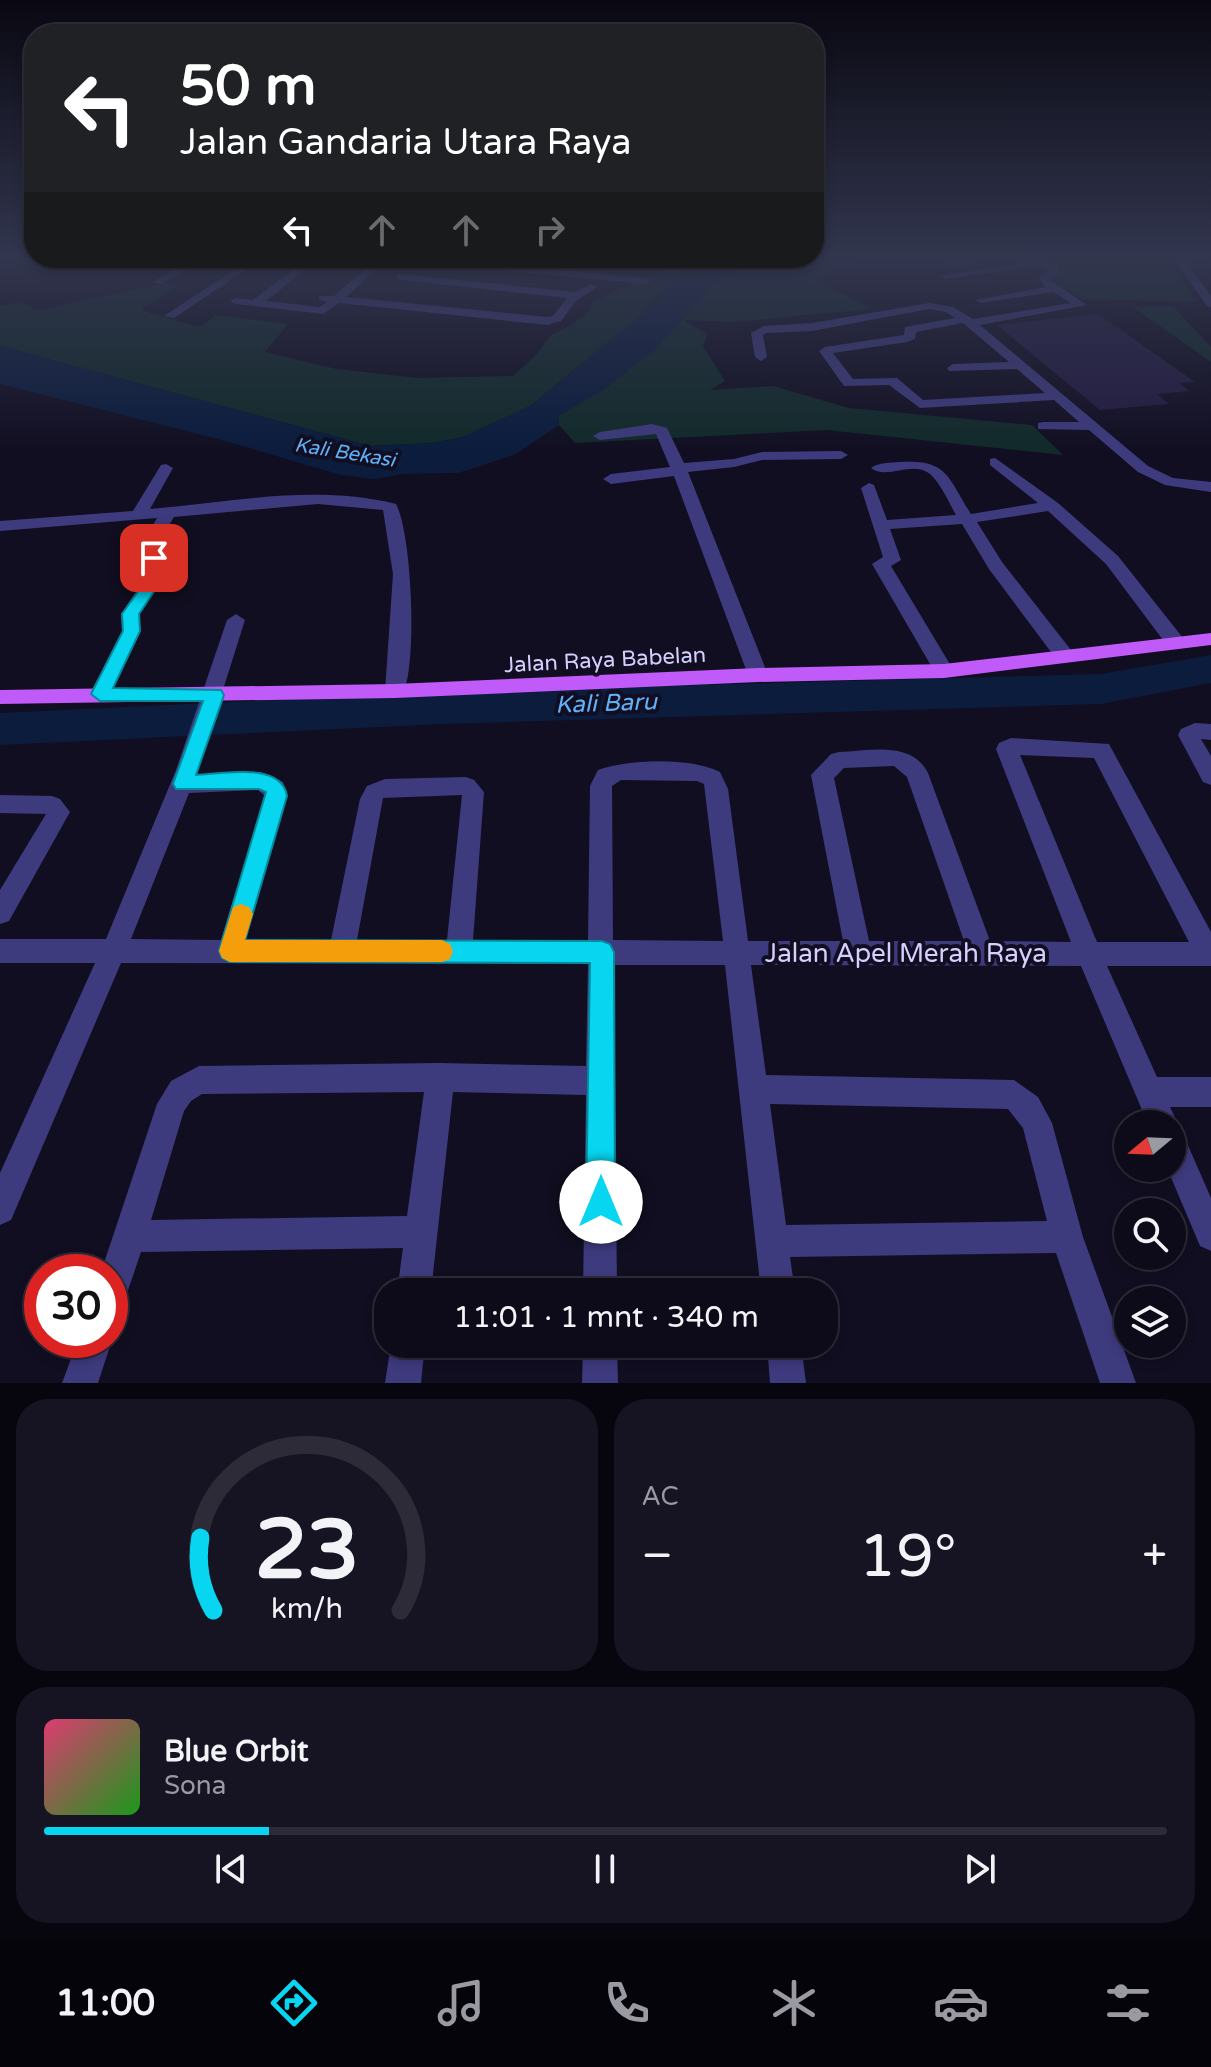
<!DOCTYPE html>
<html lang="id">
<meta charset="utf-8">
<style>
body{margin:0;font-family:"Varela Round",sans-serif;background:#161322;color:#f1f3f6;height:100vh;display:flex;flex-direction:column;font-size:30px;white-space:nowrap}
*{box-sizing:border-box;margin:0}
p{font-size:26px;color:#9a9aa2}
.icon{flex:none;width:44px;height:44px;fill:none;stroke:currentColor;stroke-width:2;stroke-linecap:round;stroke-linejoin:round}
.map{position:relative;height:1383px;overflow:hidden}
.panel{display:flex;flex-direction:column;gap:16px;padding:16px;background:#07060e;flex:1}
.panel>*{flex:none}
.hud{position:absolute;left:24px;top:24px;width:800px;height:244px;border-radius:32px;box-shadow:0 4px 12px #0003,0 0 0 2px #2d2b38;background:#202124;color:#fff;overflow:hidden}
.needle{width:52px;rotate:251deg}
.controls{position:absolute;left:1114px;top:1110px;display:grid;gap:16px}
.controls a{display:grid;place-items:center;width:72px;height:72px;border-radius:50%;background:#0d0a19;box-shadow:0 4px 12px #0003,0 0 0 2px #2d2b38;font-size:40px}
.speed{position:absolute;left:24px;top:1254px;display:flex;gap:16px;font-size:40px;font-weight:700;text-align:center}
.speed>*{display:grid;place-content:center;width:104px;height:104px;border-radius:50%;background:#0d0a19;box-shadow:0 4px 12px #0003,0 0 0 2px #2d2b38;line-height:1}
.speed .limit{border:12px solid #d22;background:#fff;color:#111}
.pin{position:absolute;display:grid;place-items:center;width:68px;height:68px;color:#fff;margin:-34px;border-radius:16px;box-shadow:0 4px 12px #0006}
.me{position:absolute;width:88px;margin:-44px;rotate:0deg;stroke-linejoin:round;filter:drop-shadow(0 0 6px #0008)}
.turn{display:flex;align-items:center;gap:28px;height:168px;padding:0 24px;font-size:36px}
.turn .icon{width:104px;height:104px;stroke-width:2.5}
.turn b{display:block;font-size:56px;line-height:68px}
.lanes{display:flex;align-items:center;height:76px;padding:0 24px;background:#0003;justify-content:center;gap:40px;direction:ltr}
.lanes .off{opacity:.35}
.big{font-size:60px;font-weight:600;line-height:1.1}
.panel .widget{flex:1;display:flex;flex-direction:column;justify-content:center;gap:12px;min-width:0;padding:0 28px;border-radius:32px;background:#161322}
.panel .dial{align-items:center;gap:0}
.dial svg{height:208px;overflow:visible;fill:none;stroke:#2d2b38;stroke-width:7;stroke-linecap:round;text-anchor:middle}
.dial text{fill:#f1f3f6;stroke:none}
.song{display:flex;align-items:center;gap:24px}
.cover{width:96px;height:96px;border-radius:12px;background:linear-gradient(135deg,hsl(340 70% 55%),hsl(120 70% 35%))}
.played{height:8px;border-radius:4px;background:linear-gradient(90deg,#08d6f0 20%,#2d2b38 20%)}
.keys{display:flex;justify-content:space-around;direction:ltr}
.heat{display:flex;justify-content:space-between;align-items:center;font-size:44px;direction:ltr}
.panel .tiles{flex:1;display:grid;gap:16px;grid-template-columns:1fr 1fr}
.widget:last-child{grid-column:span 2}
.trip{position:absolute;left:374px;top:1278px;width:464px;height:80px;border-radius:32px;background:#0d0a19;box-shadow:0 4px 12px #0003,0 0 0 2px #2d2b38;font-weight:600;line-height:80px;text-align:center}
.tabs{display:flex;height:128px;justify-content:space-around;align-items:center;background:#05040a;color:#9a9aa2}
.tabs .icon{width:56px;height:56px}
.tabs .active{color:#08d6f0}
.tabs b{font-size:36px;color:#f1f3f6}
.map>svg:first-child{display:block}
.green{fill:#112a2a}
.water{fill:#0b1c3d}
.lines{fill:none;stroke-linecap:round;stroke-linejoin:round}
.river{fill:#0b1c3d;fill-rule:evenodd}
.building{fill:#231b41}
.minor{fill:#3e3a7e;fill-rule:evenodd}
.tertiary{fill:#3e3a7e;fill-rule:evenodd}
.primary{fill:#c05af9;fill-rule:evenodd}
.route{fill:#08d6f0;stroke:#058b9c;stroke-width:2}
.slow{fill:#f59e0b}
.labels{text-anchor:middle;stroke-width:8;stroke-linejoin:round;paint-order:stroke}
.far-water-label{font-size:20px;font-style:italic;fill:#61b1fa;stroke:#110e21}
.street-label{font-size:22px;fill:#d5cffd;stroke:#110e21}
.water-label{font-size:24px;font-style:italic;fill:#61b1fa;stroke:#110e21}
.near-street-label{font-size:26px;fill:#d5cffd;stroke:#110e21}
</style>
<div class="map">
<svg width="1211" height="1383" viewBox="0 0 1211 1383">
<rect width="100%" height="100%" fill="#110e21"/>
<g class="green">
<polygon points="684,259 704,259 677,275 640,316 530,406 463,437 433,443 371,446 0,346 0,306 21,302 34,309 44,309 167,283 177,286 143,308 143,311 196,326 202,326 216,315 288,324 265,352 336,369 417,378 513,376 536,355 551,335 570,326 586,314 594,301"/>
<polygon points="756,259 859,259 815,279 871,309 734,322 684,320 708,334 703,346 725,381 710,390 773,386 849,408 1032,425 1063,455 827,430 575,443 559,425 558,416 606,387 654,350 714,284"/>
<polygon points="1036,259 1168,259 1197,302 1082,299 1055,283 1054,278 1061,270"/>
<polygon points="1173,306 1211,347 1211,362 1133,307"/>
</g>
<polygon class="water" points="704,259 756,259 714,284 654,350 606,388 558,416 559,425 516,454 478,467 457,473 402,474 375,479 341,475 218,439 0,384 0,346 371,446 433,443 463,437 530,406 640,316 677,275"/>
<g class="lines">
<polygon class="river" points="1211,655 1211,683 1101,704 442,724 0,745 0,713 442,692 1101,674"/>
</g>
<polygon class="building" points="1098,314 1195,382 1179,383 1190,391 1157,394 1169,404 1100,410 997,325"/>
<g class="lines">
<g class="minor">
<polygon points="193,259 205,259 161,284 152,282"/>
<polygon points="251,259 262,259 174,318 164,316"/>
<polygon points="308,259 319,259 266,301 320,307 327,302 319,300 319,296 334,296 377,259 388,259 346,297 547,317 553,316 567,298 400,280 395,277 400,274 575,292 592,284 597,287 576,301 561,321 547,325 339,303 323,314 236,304 230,301 236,298 253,300"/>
<polygon points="436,259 646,278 651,281 646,284 439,264 434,261"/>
<polygon points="664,259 683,259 684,260 679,263"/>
<polygon points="939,259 979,259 980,260 957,267"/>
<path d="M1022,259H1036L1057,266L1059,273L1050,280L1087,305L980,325L1148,466L1173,478L1211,482V492L1165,485L1138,472L1089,430L1038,429V423L1043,422H1079L1054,400L920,408L889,385L844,386L819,351L825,347L904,335L905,327L955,318L946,312L929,309L812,331L766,333L763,335L767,357L761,361L755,357L751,333L764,326L812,323L929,303L953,307L973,319L1071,303L1053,292L981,303L975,300L1045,287L1039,278L1048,270L1038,266L945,279L940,276L1025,262ZM963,323L1009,362L953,364L947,368L949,371L1017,369L1045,393L923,400L897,378L853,379L833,353L907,342L915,339L916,332Z"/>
<polygon points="652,424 667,428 684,463 734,459 762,452 841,451 848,455 841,459 762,460 734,467 688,472 768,675 765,680 758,682 748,675 674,476 611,484 603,479 611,474 670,467 656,434 600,440 593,436 600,432"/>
<path d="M995,458L1058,503L1118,556L1183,638L1185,643L1183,648H1169L1106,564L1048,511L977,522L1002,562L1071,650L1074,655L1064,662L1057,660L989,569L962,524L890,529L901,560L891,566L954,671L951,676H937L872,564L883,557L861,488L869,483L874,485L887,520L956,515C949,503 939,479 927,472C910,462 886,480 871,468C879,462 890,463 901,462C948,459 948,478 971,514L1038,503L990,465V459Z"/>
<path d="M166,464L173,468L150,509C231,502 315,484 396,504C412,534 418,667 402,696H388L385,691L393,574L383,510L318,504L174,517L154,551L162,558L156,590L139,614L140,631L107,699H93L90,694L122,631L121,614L138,589L145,560L137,553L157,518L0,531V521L133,511L161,465Z"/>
<path d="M236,614L245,620L196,775L261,772L283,782L287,796L246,940H331L360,799L367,786L385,779L466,777L474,780L484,792L473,940H588L590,786L598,770C630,759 689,757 720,772L728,789L748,941H843L811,775L831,754L839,752C870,751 911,740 928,773L990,941L1071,942L996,749L999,743L1011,738L1109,744L1211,932V966H1107L1157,1077H1211V1107H1170L1178,1124L1175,1131L1183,1134L1211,1198V1251L1200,1246L1167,1168H1172V1124H1148L1081,966L751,965L766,1075L1014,1080L1038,1097L1052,1123L1083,1237L1136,1383H1100L1056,1253L790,1257L795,1292H761L725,965H614L617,1292H583L586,1095L453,1092L431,1292H397L403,1248L141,1252L122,1308L110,1313V1272H101L157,1104L171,1081L199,1066L440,1063L586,1066L588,964L121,963L11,1220L0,1225V1173L95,963H0V939H106L176,770L227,620ZM1020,755L1094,758L1189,942H1097ZM894,766L907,777L964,941H869L834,778L844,768ZM621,780L697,781L704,784L723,941L613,940L612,786ZM258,790L265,796L221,940L131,939L189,793ZM462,795L447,940H357L383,798ZM424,1092L407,1216L151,1220L184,1111L191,1101L202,1094ZM770,1104L1008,1109L1023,1128L1047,1221L786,1225Z"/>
<polygon points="1195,723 1211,724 1211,740 1201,739 1211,756 1211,785 1203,782 1178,735 1181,729"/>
<polygon points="0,795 52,796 60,799 70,812 9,921 0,924 0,890 46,814 0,813"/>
<polygon points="110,1334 112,1340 98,1383 62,1383 78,1340 110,1340"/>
<polygon points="391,1344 425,1344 421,1383 385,1383"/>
<polygon points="583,1344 617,1344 618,1383 582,1383"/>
<polygon points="767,1344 801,1344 806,1383 770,1383"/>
</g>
<polygon class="tertiary" points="1174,259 1184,259 1211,296 1211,307 1207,306"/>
<polygon class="primary" points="1211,633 1211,645 944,678 758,682 395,698 0,704 0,690 395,684 758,668 944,664"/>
</g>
<linearGradient id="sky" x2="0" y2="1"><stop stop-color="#090812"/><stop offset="0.57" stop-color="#32364e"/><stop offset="1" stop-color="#32364e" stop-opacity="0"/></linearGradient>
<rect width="1211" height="452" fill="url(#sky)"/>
<path class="route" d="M154,553L161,558L155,574V590L139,614L140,631L113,688L221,690L224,695L196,775C221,774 282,761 287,796L245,940L602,941L610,944L614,952L615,1202L611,1212L601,1216L591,1212L586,1202L590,963L230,962L222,958L219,951L266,792L259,789H176L173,784L203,701H100L91,694L123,631L122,614L139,590L140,574L146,558Z"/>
<polygon class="slow" points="241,904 249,907 253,914 245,940 442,940 450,944 453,951 450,959 442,962 230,962 222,958 219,951 233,907"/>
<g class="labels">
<g class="far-water-label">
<text transform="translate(345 452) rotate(9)" y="7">Kali Bekasi</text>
</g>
<g class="street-label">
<text transform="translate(605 659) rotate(-3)" y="8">Jalan Raya Babelan</text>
</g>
<g class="water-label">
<text transform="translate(606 703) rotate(-2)" y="8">Kali Baru</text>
</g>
<g class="near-street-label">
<text x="906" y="962">Jalan Apel Merah Raya</text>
</g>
</g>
</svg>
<div class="controls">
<a><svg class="needle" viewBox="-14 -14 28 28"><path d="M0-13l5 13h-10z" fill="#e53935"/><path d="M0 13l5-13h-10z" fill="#9a9aa2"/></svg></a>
<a><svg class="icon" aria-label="search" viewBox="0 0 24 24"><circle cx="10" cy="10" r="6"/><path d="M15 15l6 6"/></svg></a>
<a><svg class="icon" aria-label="layers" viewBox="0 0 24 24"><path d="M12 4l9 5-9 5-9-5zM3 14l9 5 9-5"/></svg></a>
</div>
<div class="speed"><div class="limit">30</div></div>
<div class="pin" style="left:154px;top:558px;background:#d93025"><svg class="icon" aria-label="arrive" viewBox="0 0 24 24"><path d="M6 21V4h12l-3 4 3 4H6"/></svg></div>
<svg class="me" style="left:601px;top:1202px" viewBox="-20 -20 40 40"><circle r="19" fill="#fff"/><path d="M0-13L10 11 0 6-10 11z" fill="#08d6f0"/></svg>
<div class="trip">11:01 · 1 mnt · 340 m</div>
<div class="hud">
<div class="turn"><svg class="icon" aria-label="left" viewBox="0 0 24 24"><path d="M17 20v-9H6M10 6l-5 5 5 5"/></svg><div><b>50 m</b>Jalan Gandaria Utara Raya</div></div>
<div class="lanes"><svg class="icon" aria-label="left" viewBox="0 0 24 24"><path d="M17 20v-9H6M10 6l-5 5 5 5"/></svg><svg class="icon off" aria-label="ahead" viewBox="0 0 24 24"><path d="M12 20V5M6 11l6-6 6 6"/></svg><svg class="icon off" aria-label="ahead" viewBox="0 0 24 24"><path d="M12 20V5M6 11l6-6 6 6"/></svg><svg class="icon off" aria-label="right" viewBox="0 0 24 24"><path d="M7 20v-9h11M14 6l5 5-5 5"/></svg></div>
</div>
</div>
<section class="panel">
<div class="tiles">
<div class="widget dial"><svg viewBox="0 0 100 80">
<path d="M14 69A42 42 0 1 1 86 69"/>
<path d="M14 69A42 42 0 0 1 9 41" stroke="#08d6f0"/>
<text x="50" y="56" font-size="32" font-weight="700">23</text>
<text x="50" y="72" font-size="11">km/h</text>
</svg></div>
<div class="widget"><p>AC</p>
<div class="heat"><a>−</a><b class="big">19°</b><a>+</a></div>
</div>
<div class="widget">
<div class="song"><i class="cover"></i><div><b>Blue Orbit</b><p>Sona</p></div></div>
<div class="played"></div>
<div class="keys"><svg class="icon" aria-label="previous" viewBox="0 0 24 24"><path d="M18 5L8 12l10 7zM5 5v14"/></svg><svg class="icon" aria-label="pause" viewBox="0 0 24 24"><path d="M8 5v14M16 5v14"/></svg><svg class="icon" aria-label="next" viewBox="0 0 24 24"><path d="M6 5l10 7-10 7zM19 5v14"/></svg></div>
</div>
</div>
</section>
<nav class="tabs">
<b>11:00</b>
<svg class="icon active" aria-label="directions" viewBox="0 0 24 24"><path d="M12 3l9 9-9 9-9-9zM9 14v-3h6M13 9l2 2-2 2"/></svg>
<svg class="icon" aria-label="music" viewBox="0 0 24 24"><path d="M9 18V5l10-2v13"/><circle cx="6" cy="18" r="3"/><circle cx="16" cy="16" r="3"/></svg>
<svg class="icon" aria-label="phone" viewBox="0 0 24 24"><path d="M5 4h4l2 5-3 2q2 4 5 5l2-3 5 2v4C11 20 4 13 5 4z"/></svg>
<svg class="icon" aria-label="climate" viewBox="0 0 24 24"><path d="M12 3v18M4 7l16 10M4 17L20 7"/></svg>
<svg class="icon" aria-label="car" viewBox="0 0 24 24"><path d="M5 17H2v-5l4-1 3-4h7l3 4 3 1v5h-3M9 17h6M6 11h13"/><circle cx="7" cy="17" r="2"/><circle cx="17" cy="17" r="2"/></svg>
<svg class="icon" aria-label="filters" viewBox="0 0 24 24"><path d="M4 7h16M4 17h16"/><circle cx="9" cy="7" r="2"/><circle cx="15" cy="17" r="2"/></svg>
</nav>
